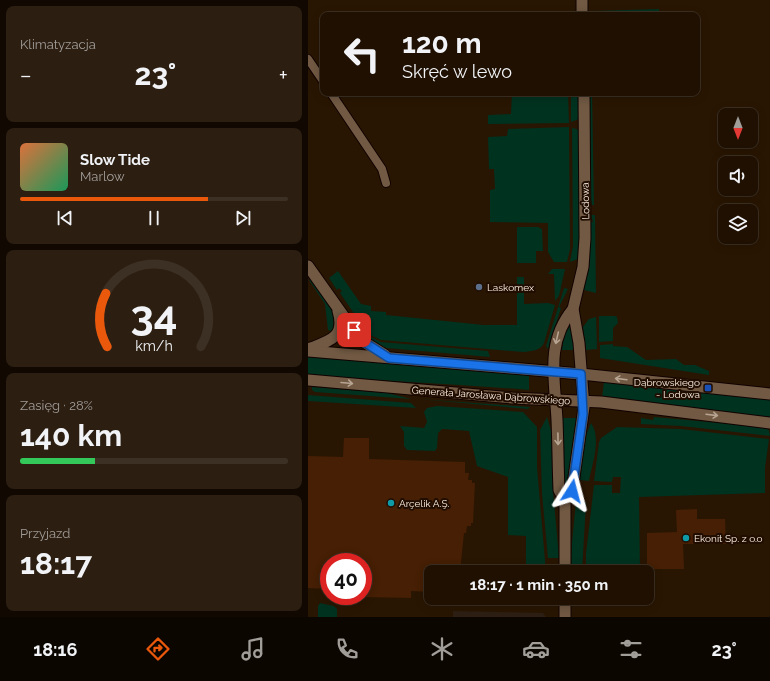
<!DOCTYPE html>
<html lang="pl">
<meta charset="utf-8">
<style>
body{margin:0;font-family:Raleway,sans-serif;background:#2c1e11;color:#f1f3f6;height:100vh;display:flex;flex-direction:column;font-size:15px;white-space:nowrap}
*{box-sizing:border-box;margin:0}
p{font-size:13px;color:#a19d99}
.icon{flex:none;width:22px;height:22px;fill:none;stroke:currentColor;stroke-width:2;stroke-linecap:round;stroke-linejoin:round}
.map{position:relative;flex:1;overflow:hidden}
.sheet{display:flex;flex-direction:column;gap:6px;padding:6px;background:#110901;width:308px}
.sheet>*{flex:none}
.hud{position:absolute;left:12px;top:12px;width:380px;height:84px;border-radius:8px;box-shadow:0 2px 10px #0003,0 0 0 1px #3c3024;background:#1f1002;color:#f1f3f6;overflow:hidden}
.needle{width:26px;rotate:180deg}
.buttons{position:absolute;left:410px;top:108px;display:grid;gap:8px}
.buttons a{display:grid;place-items:center;width:40px;height:40px;border-radius:8px;background:#1f1002;box-shadow:0 2px 10px #0003,0 0 0 1px #3c3024;font-size:20px}
.speed{position:absolute;left:12px;top:553px;display:flex;gap:8px;font-size:20px;font-weight:700;text-align:center}
.speed>*{display:grid;place-content:center;width:52px;height:52px;border-radius:50%;background:#1f1002;box-shadow:0 2px 10px #0003,0 0 0 1px #3c3024;line-height:1}
.speed .limit{border:6px solid #d22;background:#fff;color:#111}
.pin{position:absolute;display:grid;place-items:center;width:34px;height:34px;color:#fff;margin:-17px;border-radius:8px;box-shadow:0 2px 6px #0006}
.me{position:absolute;width:44px;margin:-22px;rotate:9deg;stroke-linejoin:round;filter:drop-shadow(0 0 3px #0008)}
.turn{display:flex;align-items:center;gap:14px;height:84px;padding:0 16px;font-size:18px}
.turn .icon{width:52px;height:52px;stroke-width:2.5}
.turn b{display:block;font-size:28px;line-height:34px}
.big{font-size:30px;font-weight:700;line-height:1.1}
.sheet .widget{flex:1;display:flex;flex-direction:column;justify-content:center;gap:6px;min-width:0;padding:0 14px;border-radius:8px;background:#2c1e11}
.sheet .dial{align-items:center;gap:0}
.dial svg{height:104px;overflow:visible;fill:none;stroke:#3c3024;stroke-width:7;stroke-linecap:round;text-anchor:middle}
.dial text{fill:#f1f3f6;stroke:none}
.song{display:flex;align-items:center;gap:12px}
.cover{width:48px;height:48px;border-radius:6px;background:linear-gradient(135deg,hsl(20 70% 55%),hsl(150 70% 35%))}
.played{height:4px;border-radius:2px;background:linear-gradient(90deg,#ea580c 70%,#3c3024 70%)}
.keys{display:flex;justify-content:space-around;direction:ltr}
.heat{display:flex;justify-content:space-between;align-items:center;font-size:22px;direction:ltr}
.charge{height:6px;border-radius:3px;background:linear-gradient(90deg,#34c759 28%,#3c3024 0)}
.trip{position:absolute;left:116px;top:565px;width:230px;height:40px;border-radius:8px;background:#1f1002;box-shadow:0 2px 10px #0003,0 0 0 1px #3c3024;font-weight:700;line-height:40px;text-align:center}
.tab-bar{display:flex;height:64px;justify-content:space-around;align-items:center;background:#0c0601;color:#a19d99}
.tab-bar .icon{width:28px;height:28px}
.tab-bar .selected{color:#ea580c}
.tab-bar b{font-size:18px;color:#f1f3f6}
main{display:flex;flex:1;min-height:0}
.map>svg:first-child{display:block}
.commercial{fill:#2d1f14}
.green{fill:#003220}
.building{fill:#461f04}
.lines{fill:none;stroke-linecap:round;stroke-linejoin:round}
.street-casing{stroke:#110200;stroke-width:10}
.secondary-casing{stroke:#110200;stroke-width:13}
.street{stroke:#715943;stroke-width:8}
.secondary{stroke:#715943;stroke-width:11}
.oneway{stroke:#b7a492}
.route-casing{stroke:#114b97;stroke-width:10}
.route{stroke:#1a73e8;stroke-width:7}
.service-dot{fill:#5c6f8a;stroke:#200d00;stroke-width:1.5}
.transit-dot{fill:#1a4fb4;stroke:#200d00;stroke-width:1.5}
.culture-dot{fill:#0f9aa8;stroke:#200d00;stroke-width:1.5}
.labels{text-anchor:middle;stroke-width:4;stroke-linejoin:round;paint-order:stroke}
.street-label{font-size:10px;fill:#fdefe2;stroke:#200d00}
.poi-label{font-size:10px;fill:#fdefe2;stroke:#200d00;text-anchor:start}
</style>
<main>
<section class="sheet">
<div class="widget"><p>Klimatyzacja</p>
<div class="heat"><a>−</a><b class="big">23°</b><a>+</a></div>
</div>
<div class="widget">
<div class="song"><i class="cover"></i><div><b>Slow Tide</b><p>Marlow</p></div></div>
<div class="played"></div>
<div class="keys"><svg class="icon" aria-label="previous" viewBox="0 0 24 24"><path d="M18 5L8 12l10 7zM5 5v14"/></svg><svg class="icon" aria-label="pause" viewBox="0 0 24 24"><path d="M8 5v14M16 5v14"/></svg><svg class="icon" aria-label="next" viewBox="0 0 24 24"><path d="M6 5l10 7-10 7zM19 5v14"/></svg></div>
</div>
<div class="widget dial"><svg viewBox="0 0 100 80">
<path d="M14 69A42 42 0 1 1 86 69"/>
<path d="M14 69A42 42 0 0 1 13 28" stroke="#ea580c"/>
<text x="50" y="56" font-size="32" font-weight="700">34</text>
<text x="50" y="72" font-size="11">km/h</text>
</svg></div>
<div class="widget"><p>Zasięg · 28%</p><b class="big">140 km</b><div class="charge"></div></div>
<div class="widget"><p>Przyjazd</p><b class="big">18:17</b></div>
</section>
<div class="map">
<svg width="462" height="617" viewBox="0 0 462 617">
<rect width="100%" height="100%" fill="#291602"/>
<polygon class="commercial" points="145,611 235,613 238,617 145,617"/>
<g class="green">
<polygon points="351,9 351,15 286,15 286,11"/>
<polygon points="204,93 260,93 261,123 180,124 180,115 203,114"/>
<polygon points="263,93 270,93 271,119 263,122"/>
<polygon points="280,93 284,93 286,205 284,205 283,199 281,199"/>
<polygon points="261,127 262,249 259,262 246,262 240,252 240,223 182,222 182,190 187,189 186,169 181,169 180,137 199,136 200,129"/>
<polygon points="264,128 269,129 271,132 273,245 270,259 262,262 265,246"/>
<polygon points="283,215 287,215 288,293 276,290 281,262 283,222 285,222"/>
<polygon points="209,227 230,227 234,229 235,251 228,251 228,263 209,263"/>
<polygon points="244,269 257,269 251,296 247,301 246,274 240,274"/>
<path d="M30,271L53,304L63,306V311L78,312V315L176,325H209V277H216V304L240,303L247,305L236,343C232,351 224,351 215,352L73,340L60,334L32,293L34,291L31,288L29,290L21,278Z"/>
<polygon points="4,278 25,312 26,332 20,330 17,304 1,280"/>
<polygon points="256,288 260,289 251,307 253,308 240,349 238,346"/>
<polygon points="291,316 307,316 309,317 310,323 305,328 305,341 291,342"/>
<polygon points="288,317 289,349 278,350 275,327 281,319"/>
<polygon points="261,321 267,350 254,350 257,328"/>
<polygon points="57,334 73,342 180,351 182,357 78,348 69,346 54,335"/>
<polygon points="305,344 305,346 319,347 338,360 368,359 376,365 387,365 401,371 401,375 292,358 292,345"/>
<path d="M0,357L221,375V390C148,384 74,381 0,375Z"/>
<polygon points="296,382 462,400 462,417 294,397"/>
<polygon points="4,387 79,393 103,399 7,392 4,390"/>
<polygon points="0,395 103,403 108,408 0,401"/>
<polygon points="110,399 222,407 220,409"/>
<polygon points="129,406 215,412 229,427 229,467 238,572 218,572 218,536 200,535 200,477 169,466 161,431 134,429 130,433 129,448 127,451 99,450 96,446 96,432 92,426 116,428 119,422 116,412 119,408"/>
<polygon points="239,417 244,434 245,490 251,558 240,558 234,494 232,430"/>
<polygon points="346,417 457,427 461,431 462,436 373,426 333,424 333,418 345,420"/>
<polygon points="255,418 269,418 258,491 255,490"/>
<path d="M283,423C294,439 284,464 281,481L271,480L278,435Z"/>
<polygon points="309,427 373,429 461,439 457,468 457,493 331,497 332,572 278,572 278,553 286,485 304,485 304,493 312,493 313,477 305,477 304,482 286,481 291,442 293,438"/>
<polygon points="268,502 278,503 274,572 263,572 264,543"/>
<polygon points="12,603 26,606 29,609 29,617 10,617 10,606"/>
</g>
<g class="building">
<polygon points="36,438 61,438 61,459 157,462 157,473 161,473 160,480 164,480 164,483 167,483 165,523 163,523 163,526 159,526 158,533 156,533 152,572 123,572 123,592 103,591 103,598 55,597 55,562 21,562 21,589 0,588 0,456 35,457"/>
<polygon points="389,509 389,519 417,519 418,544 375,544 376,569 339,569 339,533 369,532 368,510"/>
</g>
<g class="lines">
<g class="street-casing">
<g id="street">
<polyline points="0,59 15,81"/>
<polyline points="23,93 74,169 78,183"/>
</g>
</g>
<g class="secondary-casing">
<g id="secondary">
<polyline points="274,0 274,15"/>
<polyline points="0,266 49,335 56,342 77,355"/>
<path d="M0,349C21,341 38,338 30,311"/>
<polyline points="0,351 273,374 462,394"/>
<polyline points="0,380 204,398 293,402 462,423"/>
<polyline points="257,501 264,491 276,407 271,343 265,309 275,267 277,238 276,93"/>
<path d="M257,572V501L251,490C250,467 250,443 249,420C247,380 237,343 265,309"/>
<polyline points="257,598 257,617"/>
</g>
</g>
<use href="#street" class="street"/>
<use href="#secondary" class="secondary"/>
</g>
<defs><path id="oneway-shaft" d="M-6 0H5M1.5-3L5.5 0L1.5 3" fill="none" stroke-width="1.6" stroke-linecap="round" stroke-linejoin="round"/></defs>
<g class="oneway">
<use href="#oneway-shaft" transform="translate(249 338) rotate(103)"/>
<use href="#oneway-shaft" transform="translate(313 379) rotate(-173)"/>
<use href="#oneway-shaft" transform="translate(39 383) rotate(5)"/>
<use href="#oneway-shaft" transform="translate(404 415) rotate(7)"/>
<use href="#oneway-shaft" transform="translate(250 439) rotate(89)"/>
</g>
<g class="lines">
<g class="route-casing">
<polyline id="route" points="46,330 56,342 81,358 273,374 275,414 264,491"/>
</g>
<use href="#route" class="route"/>
</g>
<circle class="service-dot" cx="171" cy="287" r="4"/>
<rect class="transit-dot" x="396" y="384" width="8" height="8" rx="2"/>
<g class="culture-dot">
<circle cx="83" cy="503" r="4"/>
<circle cx="378" cy="538" r="4"/>
</g>
<g class="labels">
<g class="street-label">
<text transform="translate(277 201) rotate(-91)" y="4">Lodowa</text>
<text transform="translate(183 395) rotate(4)" y="4">Generała Jarosława Dąbrowskiego</text>
</g>
<g class="poi-label">
<text x="179" y="291">Laskomex</text>
<text x="392" y="386" text-anchor="end">Dąbrowskiego<tspan x="392" dy="12">- Lodowa</tspan></text>
<text x="91" y="507">Arçelik A.Ş.</text>
<text x="386" y="542">Ekonit Sp. z o.o</text>
</g>
</g>
</svg>
<div class="buttons">
<a><svg class="needle" viewBox="-14 -14 28 28"><path d="M0-13l5 13h-10z" fill="#e53935"/><path d="M0 13l5-13h-10z" fill="#a19d99"/></svg></a>
<a><svg class="icon" aria-label="sound" viewBox="0 0 24 24"><path d="M4 9h4l5-4v14l-5-4H4zM17 9q2 3 0 6"/></svg></a>
<a><svg class="icon" aria-label="layers" viewBox="0 0 24 24"><path d="M12 4l9 5-9 5-9-5zM3 14l9 5 9-5"/></svg></a>
</div>
<div class="speed"><div class="limit">40</div></div>
<div class="pin" style="left:46px;top:330px;background:#d93025"><svg class="icon" aria-label="arrive" viewBox="0 0 24 24"><path d="M6 21V4h12l-3 4 3 4H6"/></svg></div>
<svg class="me" style="left:264px;top:491px" viewBox="-20 -20 40 40"><path d="M0-17L14 15 0 8-14 15z" fill="#1a73e8" stroke="#fff" stroke-width="4"/></svg>
<div class="trip">18:17 · 1 min · 350 m</div>
<div class="hud">
<div class="turn"><svg class="icon" aria-label="left" viewBox="0 0 24 24"><path d="M17 20v-9H6M10 6l-5 5 5 5"/></svg><div><b>120 m</b>Skręć w lewo</div></div>
</div>
</div>
</main>
<nav class="tab-bar">
<b>18:16</b>
<svg class="icon selected" aria-label="directions" viewBox="0 0 24 24"><path d="M12 3l9 9-9 9-9-9zM9 14v-3h6M13 9l2 2-2 2"/></svg>
<svg class="icon" aria-label="music" viewBox="0 0 24 24"><path d="M9 18V5l10-2v13"/><circle cx="6" cy="18" r="3"/><circle cx="16" cy="16" r="3"/></svg>
<svg class="icon" aria-label="phone" viewBox="0 0 24 24"><path d="M5 4h4l2 5-3 2q2 4 5 5l2-3 5 2v4C11 20 4 13 5 4z"/></svg>
<svg class="icon" aria-label="climate" viewBox="0 0 24 24"><path d="M12 3v18M4 7l16 10M4 17L20 7"/></svg>
<svg class="icon" aria-label="car" viewBox="0 0 24 24"><path d="M5 17H2v-5l4-1 3-4h7l3 4 3 1v5h-3M9 17h6M6 11h13"/><circle cx="7" cy="17" r="2"/><circle cx="17" cy="17" r="2"/></svg>
<svg class="icon" aria-label="filters" viewBox="0 0 24 24"><path d="M4 7h16M4 17h16"/><circle cx="9" cy="7" r="2"/><circle cx="15" cy="17" r="2"/></svg>
<b>23°</b>
</nav>
